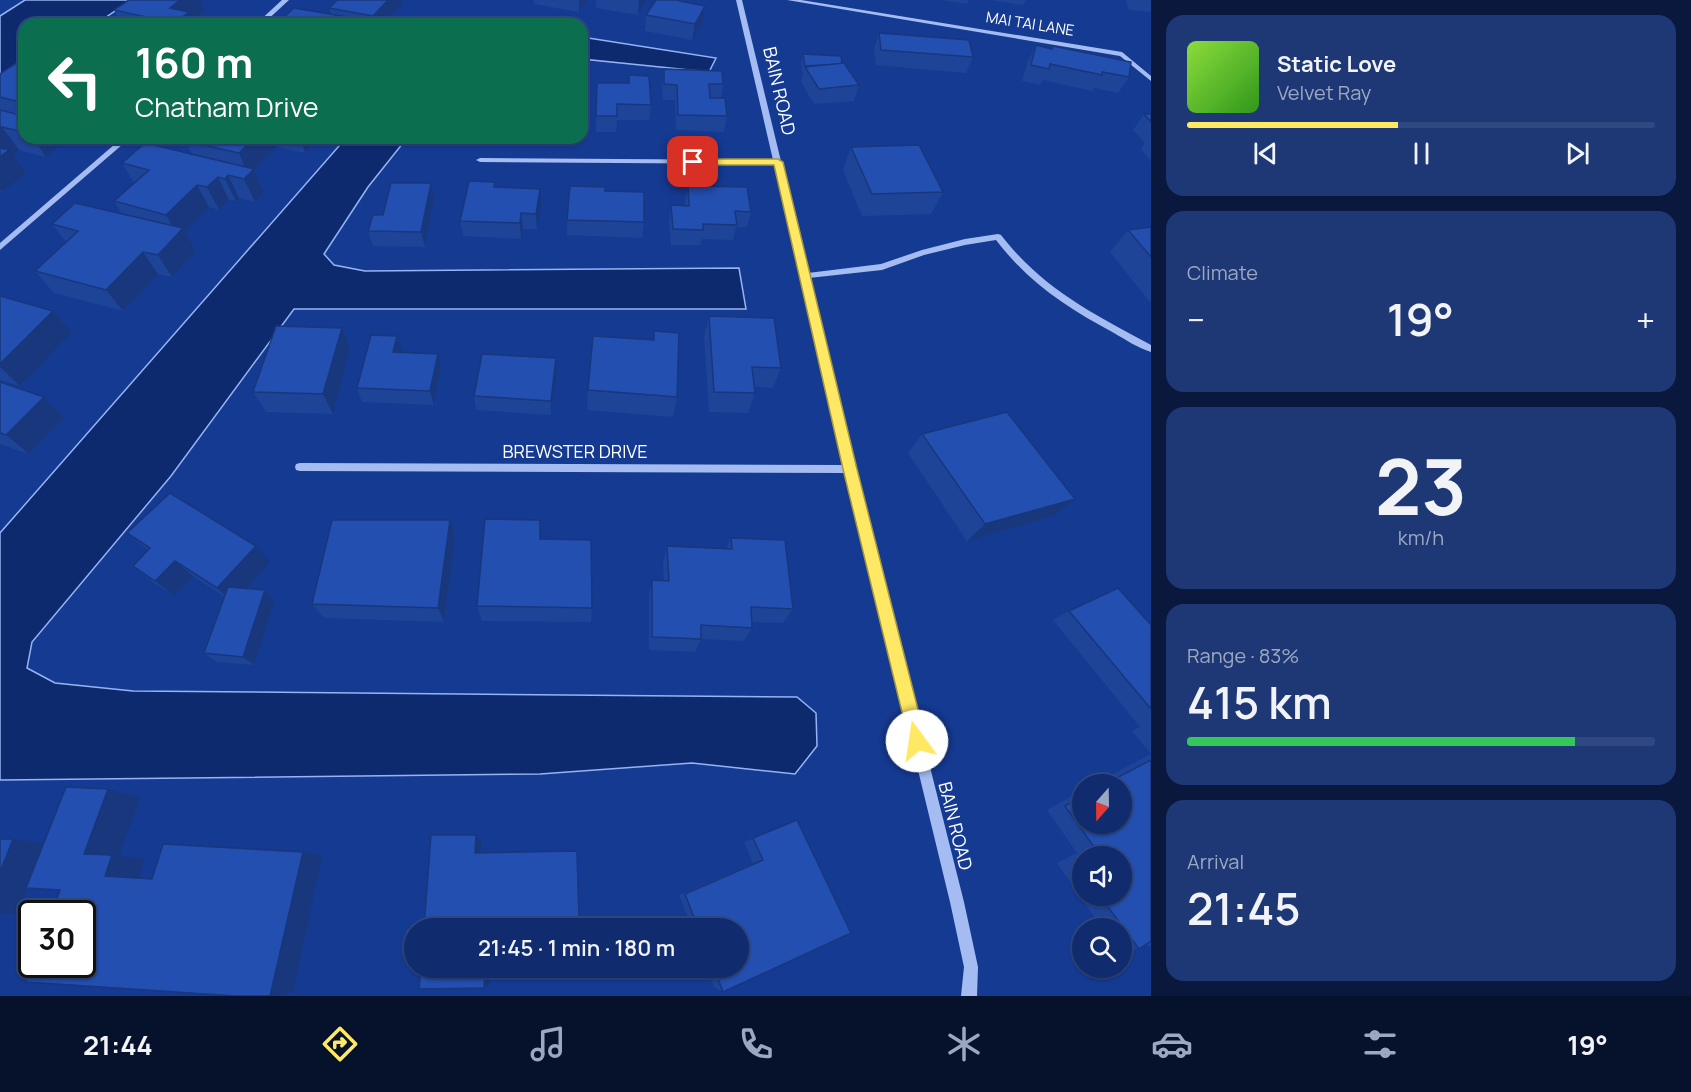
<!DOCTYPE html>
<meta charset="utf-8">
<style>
body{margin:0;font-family:Manrope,sans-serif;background:#1e3876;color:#f1f3f6;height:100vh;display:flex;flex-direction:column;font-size:22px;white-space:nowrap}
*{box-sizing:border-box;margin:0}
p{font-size:20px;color:#9ca7c2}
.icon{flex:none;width:33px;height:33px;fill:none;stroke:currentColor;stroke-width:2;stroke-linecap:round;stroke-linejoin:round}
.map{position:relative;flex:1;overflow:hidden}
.side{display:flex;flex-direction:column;gap:15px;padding:15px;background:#09183c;width:540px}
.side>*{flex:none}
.banner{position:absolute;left:18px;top:18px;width:570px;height:126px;border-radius:18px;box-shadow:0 2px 4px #0004,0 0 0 2px #304881;background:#0b6e4f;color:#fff;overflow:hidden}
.needle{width:39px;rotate:200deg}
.tools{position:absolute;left:1072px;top:774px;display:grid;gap:12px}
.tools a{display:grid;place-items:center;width:60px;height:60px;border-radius:50%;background:#102c6e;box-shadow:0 2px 4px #0004,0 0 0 2px #304881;font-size:30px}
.speed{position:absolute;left:18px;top:900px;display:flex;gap:12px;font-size:30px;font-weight:700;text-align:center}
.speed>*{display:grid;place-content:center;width:78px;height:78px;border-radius:50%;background:#102c6e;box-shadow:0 2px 4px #0004,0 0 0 2px #304881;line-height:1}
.speed .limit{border:3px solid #111;border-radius:9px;background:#fff;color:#111}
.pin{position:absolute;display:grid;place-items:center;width:51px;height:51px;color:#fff;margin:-26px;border-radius:12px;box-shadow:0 3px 9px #0006}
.me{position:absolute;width:66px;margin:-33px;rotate:346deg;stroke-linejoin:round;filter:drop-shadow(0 0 4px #0008)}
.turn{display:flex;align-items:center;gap:21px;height:126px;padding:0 18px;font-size:27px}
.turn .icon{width:78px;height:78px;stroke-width:2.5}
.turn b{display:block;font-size:42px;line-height:51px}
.big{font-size:45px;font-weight:600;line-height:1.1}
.side .tile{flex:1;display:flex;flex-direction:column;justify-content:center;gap:9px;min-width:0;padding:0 21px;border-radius:18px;background:#1e3876}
.side .dial{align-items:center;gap:0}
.dial b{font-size:78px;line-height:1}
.song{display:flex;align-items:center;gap:18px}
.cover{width:72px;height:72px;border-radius:9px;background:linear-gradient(135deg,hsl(90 70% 55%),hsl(110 70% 35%))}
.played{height:6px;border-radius:3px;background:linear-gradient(90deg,#ffe864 45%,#304881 45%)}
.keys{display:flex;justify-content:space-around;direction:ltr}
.heat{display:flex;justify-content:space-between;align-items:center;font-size:33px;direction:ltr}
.charge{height:9px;border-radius:4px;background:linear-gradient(90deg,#34c759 83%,#304881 0)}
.trip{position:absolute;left:404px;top:918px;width:345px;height:60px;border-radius:30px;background:#102c6e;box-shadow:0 2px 4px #0004,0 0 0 2px #304881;font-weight:600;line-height:60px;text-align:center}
.menu{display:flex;height:96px;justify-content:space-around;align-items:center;background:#06122c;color:#9ca7c2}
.menu .icon{width:42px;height:42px}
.menu .selected{color:#ffe864}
.menu b{font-size:27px;color:#f1f3f6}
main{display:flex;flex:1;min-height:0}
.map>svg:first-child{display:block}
.water{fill:#0d2a6f;stroke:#96b4f4;stroke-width:1.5}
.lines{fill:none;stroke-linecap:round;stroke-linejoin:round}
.minor{fill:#a4bcf1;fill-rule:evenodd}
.wall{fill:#1e4498;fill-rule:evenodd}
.shaded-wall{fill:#18377c}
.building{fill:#234fb1;stroke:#18377c;stroke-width:1.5}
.route{fill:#ffe864;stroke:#a69741;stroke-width:1.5}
.labels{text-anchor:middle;stroke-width:6;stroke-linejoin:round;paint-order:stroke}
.far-street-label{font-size:15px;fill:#fff;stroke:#153a92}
.street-label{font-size:18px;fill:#fff;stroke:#153a92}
</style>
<main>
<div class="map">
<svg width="1151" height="996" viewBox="0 0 1151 996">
<rect width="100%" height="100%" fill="#153a92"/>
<g class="water">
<polygon points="25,0 131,0 96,24 24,24 24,73 0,89 0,16"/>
<polygon points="582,37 716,58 709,72 582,59"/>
<polygon points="346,138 407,138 368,187 324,254 334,265 365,271 739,268 746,309 294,309 171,476 32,642 27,668 55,683 133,691 797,697 816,713 817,746 795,774 692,763 540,774 0,780 0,533"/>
</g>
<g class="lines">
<g class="minor">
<polygon points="282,0 289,0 263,24 256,24"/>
<path d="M736,0H742L808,273L881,264L922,250L965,239L998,234L1001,235C1043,289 1092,313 1151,345V352C1138,348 1126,340 1114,333C1067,308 1029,283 996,240L965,245L924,255L882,270L809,278L855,469L964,902L978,967L977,996H961L964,967L950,902L846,473L300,471L296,470L295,467L296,464L300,463L844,465L774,164L480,162L476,160L480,158L773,160Z"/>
<polygon points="787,0 801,0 1122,52 1151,76 1151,81 1120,56"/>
<polygon points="122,138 130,138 0,250 0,243"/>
</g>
</g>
<g class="wall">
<polygon points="335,0 402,0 403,4 383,24 283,24 282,19 331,14 329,8 335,2"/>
<polygon points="534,0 587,0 579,12 534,4"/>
<polygon points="596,0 646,0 638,15 596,8"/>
<polygon points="656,0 684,0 684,2 705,6 703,21 692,40 645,31 646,15"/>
<polygon points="941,0 969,0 967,4"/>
<polygon points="991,0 1026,0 1023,5"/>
<polygon points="1126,0 1151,0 1151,12 1129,10"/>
<polygon points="114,10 205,11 193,20 194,24 122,24"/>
<polygon points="879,33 973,57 966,73 876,65 874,49"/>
<polygon points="1036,45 1052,49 1053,46 1129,77 1118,93 1094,88 1092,91 1043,80 1040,85 1022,81 1028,61"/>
<polygon points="803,54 842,64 859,85 854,101 814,104 801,82 803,74 801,62"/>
<polygon points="24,58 24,138 58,138 62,144 46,157 19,150 13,154 26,173 2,192 0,192 0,74"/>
<polygon points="664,69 723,84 721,98 727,116 724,132 676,130 675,100 663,100 662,85"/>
<polygon points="629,75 651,105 649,120 617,120 616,132 596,132 597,83 629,83"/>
<polygon points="1144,114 1151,114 1151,161 1141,149 1145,143 1133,130"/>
<polygon points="188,138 319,139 305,153 277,147 254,170 264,192 255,202 239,198 236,201 229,200 219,210 209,207 185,232 196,251 172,277 158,274 123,311 54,293 35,271 66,242 52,224 122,214 114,201 134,183 122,163 192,154 185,141"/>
<polygon points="851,147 943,192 931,214 862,216 843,170"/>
<polygon points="688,186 751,212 747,227 736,227 733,240 702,239 700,245 671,245 669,221 671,205 686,206 685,201"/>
<polygon points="495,187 541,205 537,229 523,229 521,239 463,236 460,221"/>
<polygon points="605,191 644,222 642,238 567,235 567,220"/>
<polygon points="434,199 425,247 373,246 368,231"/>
<polygon points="1151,227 1151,301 1149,301 1110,252 1128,230"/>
<polygon points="0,296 53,311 72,332 20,386 0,380"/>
<polygon points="709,316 781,368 773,388 755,387 755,393 748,413 709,412 704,337"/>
<polygon points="654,331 677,397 673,417 587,410 588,390 653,340"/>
<polygon points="397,336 402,352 441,368 434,405 362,402 357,388"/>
<polygon points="350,349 333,414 266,412 253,392"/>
<polygon points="556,358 557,373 551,415 476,410 474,396"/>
<polygon points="0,382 44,397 64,417 29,454 0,444"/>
<polygon points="922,434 1075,499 1054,516 967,541 908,453"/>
<polygon points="127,533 270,562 246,589 265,590 275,600 254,665 217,662 204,653 225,597 193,576 174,596 153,582 133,566 148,550"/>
<polygon points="455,537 444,622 324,618 312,604"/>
<polygon points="731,538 793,609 783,623 752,622 752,628 744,641 701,639 695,652 649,650 649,595 652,580 664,581 663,563 667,546 726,549"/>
<polygon points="542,539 592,608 591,622 482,621 477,606"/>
<polygon points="1069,611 1151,625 1151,754 1132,731 1140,727 1053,620"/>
<path d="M1151,754V946H1144L1139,949L1122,948V928H1102L1057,863L1077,853L1047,810L1083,790V824L1122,784H1094ZM1083,856H1122V896H1083Z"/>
<polygon points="797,820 851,933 723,992 714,987 707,968 738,968 738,928 692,928 679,895 753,863 744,842"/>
</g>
<g class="shaded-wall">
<polygon points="180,0 200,0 205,11 193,20 194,24 174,24 170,8"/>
<polygon points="388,0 402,0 403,4 383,24 375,24 373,16"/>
<polygon points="579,0 587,0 579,12"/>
<polygon points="639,0 646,0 638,15"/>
<polygon points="705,6 703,21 692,40 695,24"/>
<polygon points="2,127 19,150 13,154 26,173 2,192 0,190 0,128"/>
<polygon points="33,138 58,138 62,144 46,157"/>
<polygon points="254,138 274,138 277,147 254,170 264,192 255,202 244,179 248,175 239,153"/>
<polygon points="300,138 318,138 319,139 305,153"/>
<polygon points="228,175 239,198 236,201 225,179"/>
<polygon points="218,177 229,200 219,210 207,187"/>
<polygon points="431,183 434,199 425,247 421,232"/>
<polygon points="197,185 209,207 185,232 196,251 172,277 158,255 177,234 166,215"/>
<polygon points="540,189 541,205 537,229 536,214"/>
<polygon points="521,213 523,229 521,239 520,223"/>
<polygon points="143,252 158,274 123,311 106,290"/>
<polygon points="53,311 72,332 20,386 0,367 0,364"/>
<polygon points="342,328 350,349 333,414 323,394"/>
<polygon points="397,336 402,351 398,366 393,352"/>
<polygon points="438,354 441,368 434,405 430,391"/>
<polygon points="556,358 557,373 551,415 551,401"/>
<polygon points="44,397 64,417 29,454 6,435"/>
<polygon points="1075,499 1054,516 967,541 985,524"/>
<polygon points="450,520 455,537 444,622 438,608"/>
<polygon points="540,520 542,537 541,555 540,539"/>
<polygon points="256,546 270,562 234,603 217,588"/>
<polygon points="175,561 193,576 174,596 155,581"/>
<polygon points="265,590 275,600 254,665 243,657"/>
<polygon points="108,789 140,798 119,856 145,859 138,879 105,876 84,854"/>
<polygon points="476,835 481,839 481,856 475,853"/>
<polygon points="13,839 43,843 18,914 0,914 0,872"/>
<polygon points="303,852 322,856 293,992 277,996 270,996"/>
<rect x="487" y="922" width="5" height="6"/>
<polygon points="485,968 490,968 490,983 484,988"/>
</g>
<g class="building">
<polygon points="129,0 180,0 170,8 189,12 174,23 114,10"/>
<polygon points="337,0 388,0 373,16 329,8"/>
<polygon points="656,0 681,0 680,1 705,6 695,24 646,15"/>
<polygon points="294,8 365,20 361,24 308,24 282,19"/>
<polygon points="88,19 112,24 82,24"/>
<polygon points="879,33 969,40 973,57 881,50"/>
<polygon points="1036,45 1052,49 1053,46 1131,62 1129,77 1102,72 1102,75 1050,64 1049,69 1031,65"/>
<polygon points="803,54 841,56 842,64 805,66"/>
<polygon points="24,58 24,103 0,97 0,74"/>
<polygon points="844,63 859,85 819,89 805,67"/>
<polygon points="664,69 722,71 723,84 709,84 710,98 725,98 727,116 678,115 677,85 664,84"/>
<polygon points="629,75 649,76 651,105 617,104 617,116 596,116 597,83 629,83"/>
<polygon points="0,110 24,116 24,132 2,127 0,128"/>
<polygon points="1144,114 1151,114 1151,122"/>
<polygon points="188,138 254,138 239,153 185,141"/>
<polygon points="145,143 254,169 244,179 228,175 225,179 218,177 207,187 197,185 166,215 114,201 149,170 122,163"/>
<polygon points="919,145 943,192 872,194 851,147"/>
<polygon points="0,148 9,150 0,157"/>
<polygon points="469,181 495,182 494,187 540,189 536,214 521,213 520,223 460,221"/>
<polygon points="391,183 431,183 421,232 368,231 373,215 383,215"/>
<polygon points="570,186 605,187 605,191 644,192 644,222 567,220"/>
<polygon points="688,186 747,187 751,212 735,211 737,225 703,224 703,230 673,229 671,205 689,206"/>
<polygon points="75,203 183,228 158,255 143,252 106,290 35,271 78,231 52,224"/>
<polygon points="1151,227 1151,257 1128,230"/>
<polygon points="0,296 53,311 0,364"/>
<polygon points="709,316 774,318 781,368 752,367 755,393 714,392"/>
<polygon points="276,326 342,328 323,394 253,392"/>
<polygon points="654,331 679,333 677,397 588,390 593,336 654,340"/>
<polygon points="371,335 397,336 393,352 438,354 430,391 357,388"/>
<polygon points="482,354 556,358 551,401 474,396"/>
<polygon points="0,382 44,397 6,435 0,433"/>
<polygon points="1007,412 1075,499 985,524 922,434"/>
<polygon points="170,493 256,546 217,588 175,561 155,581 133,566 150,548 127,533"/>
<polygon points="485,519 540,520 540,539 591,540 592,608 477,606"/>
<polygon points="332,520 450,520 438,608 312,604"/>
<polygon points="731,538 785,540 793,609 751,607 752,628 701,625 701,639 652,637 652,580 669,581 667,546 732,549"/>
<polygon points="228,587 265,590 243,657 204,653"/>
<polygon points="1118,588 1151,625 1151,709 1069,611"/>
<polygon points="1151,760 1151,941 1139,949 1100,896 1122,896 1122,856 1086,856 1097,851 1065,806 1083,796 1083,824 1122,824 1122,784 1105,784"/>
<polygon points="66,787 108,789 84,854 112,855 105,876 152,879 163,844 303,852 270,996 236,996 26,982 32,964 82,964 82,914 52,914 60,890 26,888"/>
<polygon points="797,820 851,933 723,992 714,968 738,968 738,928 698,928 685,894 763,860 753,838"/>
<polygon points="431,835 476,835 475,853 577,851 579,920 487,922 487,928 424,928"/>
<polygon points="0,839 13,839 0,872"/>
<polygon points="1083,858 1083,871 1076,861"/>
<polygon points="421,968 485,968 484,988 419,989"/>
</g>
<polygon class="route" points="778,159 783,162 857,469 926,741 923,747 917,749 912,747 909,741 843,469 774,165 693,165 688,162 693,159"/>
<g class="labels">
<g class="far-street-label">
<text transform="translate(1030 24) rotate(9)" y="5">MAI TAI LANE</text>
</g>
<g class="street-label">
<text transform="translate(779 91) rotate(77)" y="6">BAIN ROAD</text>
<text x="575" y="458">BREWSTER DRIVE</text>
<text transform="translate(955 826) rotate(76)" y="6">BAIN ROAD</text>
</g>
</g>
</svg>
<div class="tools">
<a><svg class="needle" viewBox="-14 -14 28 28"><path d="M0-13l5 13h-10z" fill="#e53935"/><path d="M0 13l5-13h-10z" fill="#9ca7c2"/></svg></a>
<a><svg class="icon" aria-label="sound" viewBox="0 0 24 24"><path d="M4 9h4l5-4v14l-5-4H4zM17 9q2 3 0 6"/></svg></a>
<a><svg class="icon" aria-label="search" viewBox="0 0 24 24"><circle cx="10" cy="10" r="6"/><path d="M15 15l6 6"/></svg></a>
</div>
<div class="speed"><div class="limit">30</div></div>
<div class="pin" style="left:693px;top:162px;background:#d93025"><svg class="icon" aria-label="arrive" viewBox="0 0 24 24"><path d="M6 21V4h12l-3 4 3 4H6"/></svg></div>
<svg class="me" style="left:917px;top:741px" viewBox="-20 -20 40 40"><circle r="19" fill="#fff"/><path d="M0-13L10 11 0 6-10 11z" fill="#ffe864"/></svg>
<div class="trip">21:45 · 1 min · 180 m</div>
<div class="banner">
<div class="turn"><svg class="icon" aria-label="left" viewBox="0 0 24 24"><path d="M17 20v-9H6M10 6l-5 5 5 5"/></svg><div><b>160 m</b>Chatham Drive</div></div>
</div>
</div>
<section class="side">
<div class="tile">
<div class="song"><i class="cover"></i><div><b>Static Love</b><p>Velvet Ray</p></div></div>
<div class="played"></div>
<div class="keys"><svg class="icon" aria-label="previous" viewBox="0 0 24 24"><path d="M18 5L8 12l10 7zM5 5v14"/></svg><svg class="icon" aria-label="pause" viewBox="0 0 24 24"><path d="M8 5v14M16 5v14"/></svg><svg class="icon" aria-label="next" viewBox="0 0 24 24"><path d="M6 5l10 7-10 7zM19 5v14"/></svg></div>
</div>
<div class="tile"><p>Climate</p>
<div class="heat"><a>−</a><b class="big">19°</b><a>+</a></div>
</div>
<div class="tile dial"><b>23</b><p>km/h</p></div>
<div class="tile"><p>Range · 83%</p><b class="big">415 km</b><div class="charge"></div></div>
<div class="tile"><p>Arrival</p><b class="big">21:45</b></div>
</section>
</main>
<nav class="menu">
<b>21:44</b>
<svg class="icon selected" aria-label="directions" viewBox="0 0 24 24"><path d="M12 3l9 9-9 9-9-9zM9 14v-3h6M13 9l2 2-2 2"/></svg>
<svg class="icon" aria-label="music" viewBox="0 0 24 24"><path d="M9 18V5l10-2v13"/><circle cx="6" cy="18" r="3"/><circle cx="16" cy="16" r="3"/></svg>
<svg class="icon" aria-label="phone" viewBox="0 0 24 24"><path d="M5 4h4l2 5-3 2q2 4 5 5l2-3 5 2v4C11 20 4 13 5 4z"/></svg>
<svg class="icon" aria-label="climate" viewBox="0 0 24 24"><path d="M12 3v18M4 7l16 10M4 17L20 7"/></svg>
<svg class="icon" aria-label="car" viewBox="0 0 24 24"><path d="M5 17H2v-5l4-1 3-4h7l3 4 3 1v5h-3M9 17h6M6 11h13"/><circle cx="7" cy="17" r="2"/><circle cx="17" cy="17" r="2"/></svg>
<svg class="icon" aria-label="filters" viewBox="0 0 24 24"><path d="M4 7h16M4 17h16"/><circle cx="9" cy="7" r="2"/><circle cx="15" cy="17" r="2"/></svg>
<b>19°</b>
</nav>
